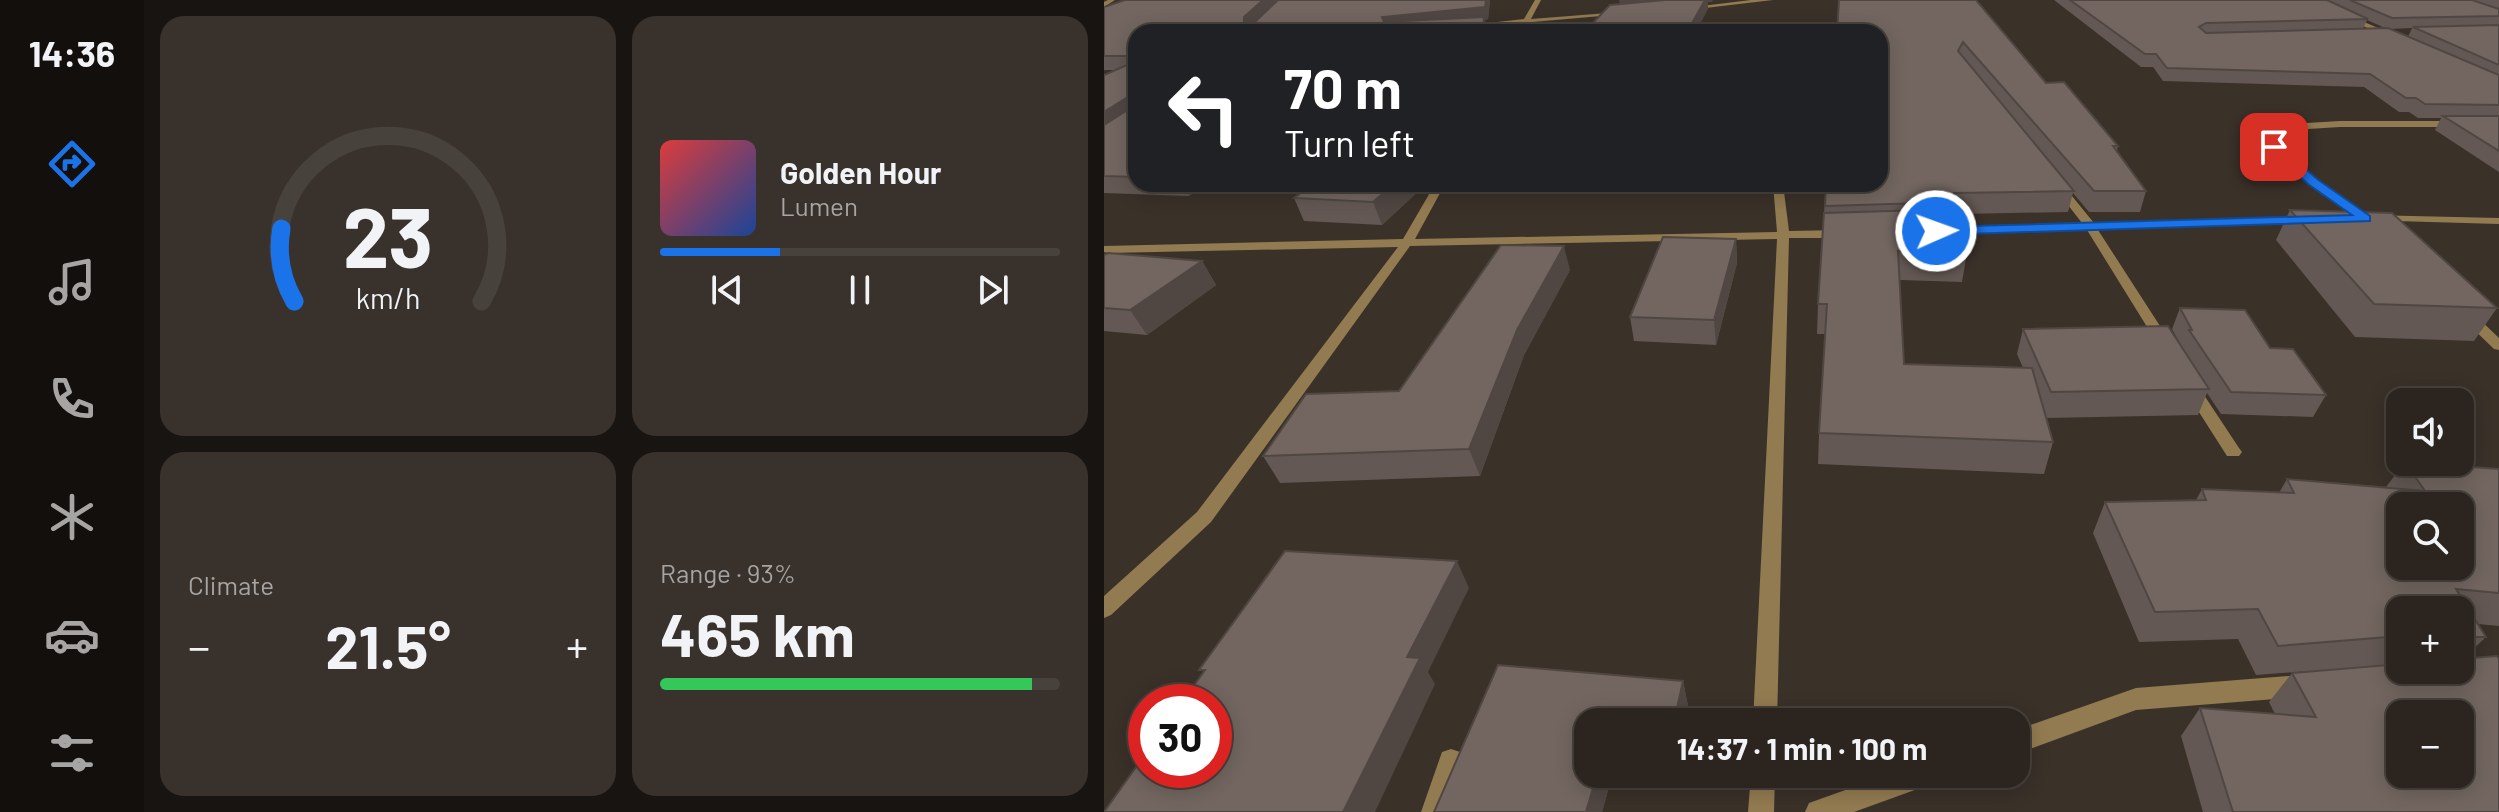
<!DOCTYPE html>
<meta charset="utf-8">
<style>
body{margin:0;font-family:Barlow,sans-serif;background:#38312c;color:#f1f3f6;height:100vh;display:flex;flex-direction:column;font-size:30px;white-space:nowrap}
*{box-sizing:border-box;margin:0}
p{font-size:26px;color:#a6a5a4}
.icon{flex:none;width:44px;height:44px;fill:none;stroke:currentColor;stroke-width:2;stroke-linecap:round;stroke-linejoin:round}
.map{position:relative;flex:1;overflow:hidden}
.side{display:flex;flex-direction:column;gap:16px;padding:16px;background:#181411;width:960px}
.side>*{flex:none}
.guide{position:absolute;left:24px;top:24px;width:760px;height:168px;border-radius:24px;box-shadow:0 4px 20px #0003,0 0 0 2px #48423d;background:#202124;color:#fff;overflow:hidden}
.fabs{position:absolute;left:1282px;top:388px;display:grid;gap:16px}
.fabs a{display:grid;place-items:center;width:88px;height:88px;border-radius:16px;background:#2c251f;box-shadow:0 4px 20px #0003,0 0 0 2px #48423d;font-size:40px}
.speed{position:absolute;left:24px;top:684px;display:flex;gap:16px;font-size:40px;font-weight:700;text-align:center}
.speed>*{display:grid;place-content:center;width:104px;height:104px;border-radius:50%;background:#2c251f;box-shadow:0 4px 20px #0003,0 0 0 2px #48423d;line-height:1}
.speed .limit{border:12px solid #d22;background:#fff;color:#111}
.pin{position:absolute;display:grid;place-items:center;width:68px;height:68px;color:#fff;margin:-34px;border-radius:16px;box-shadow:0 4px 12px #0006}
.me{position:absolute;width:88px;margin:-44px;rotate:88deg;stroke-linejoin:round;filter:drop-shadow(0 0 6px #0008)}
.turn{display:flex;align-items:center;gap:28px;height:168px;padding:0 24px;font-size:36px}
.turn .icon{width:104px;height:104px;stroke-width:2.5}
.turn b{display:block;font-size:56px;line-height:68px}
.big{font-size:60px;font-weight:700;line-height:1.1}
.side .card{flex:1;display:flex;flex-direction:column;justify-content:center;gap:12px;min-width:0;padding:0 28px;border-radius:24px;background:#38312c}
.side .dial{align-items:center;gap:0}
.dial svg{height:208px;overflow:visible;fill:none;stroke:#48423d;stroke-width:7;stroke-linecap:round;text-anchor:middle}
.dial text{fill:#f1f3f6;stroke:none}
.song{display:flex;align-items:center;gap:24px}
.cover{width:96px;height:96px;border-radius:12px;background:linear-gradient(135deg,hsl(0 70% 55%),hsl(220 70% 35%))}
.played{height:8px;border-radius:4px;background:linear-gradient(90deg,#1a73e8 30%,#48423d 30%)}
.keys{display:flex;justify-content:space-around;direction:ltr}
.heat{display:flex;justify-content:space-between;align-items:center;font-size:44px;direction:ltr}
.charge{height:12px;border-radius:6px;background:linear-gradient(90deg,#34c759 93%,#48423d 0)}
.side .tiles{flex:1;display:grid;gap:16px;grid-template-columns:repeat(2,1fr)}
.trip{position:absolute;left:470px;top:708px;width:456px;height:80px;border-radius:24px;background:#2c251f;box-shadow:0 4px 20px #0003,0 0 0 2px #48423d;font-weight:700;line-height:80px;text-align:center}
main{display:flex;flex:1;min-height:0}
.dock{display:flex;flex-direction:column;width:144px;justify-content:space-around;align-items:center;background:#120f0c;color:#a6a5a4}
.dock .icon{width:56px;height:56px}
.dock .on{color:#1a73e8}
.dock b{font-size:36px;color:#f1f3f6}
.map>svg:first-child{display:block}
.lines{fill:none;stroke-linecap:round;stroke-linejoin:round}
.street{fill:#937b51;fill-rule:evenodd}
.wall{fill:#635853;fill-rule:evenodd}
.shaded-wall{fill:#504743}
.building{fill:#736660;stroke:#504743;stroke-width:2;fill-rule:evenodd}
.route{fill:#1a73e8;stroke:#114b97;stroke-width:2}
</style>
<main>
<nav class="dock">
<b>14:36</b>
<svg class="icon on" aria-label="directions" viewBox="0 0 24 24"><path d="M12 3l9 9-9 9-9-9zM9 14v-3h6M13 9l2 2-2 2"/></svg>
<svg class="icon" aria-label="music" viewBox="0 0 24 24"><path d="M9 18V5l10-2v13"/><circle cx="6" cy="18" r="3"/><circle cx="16" cy="16" r="3"/></svg>
<svg class="icon" aria-label="phone" viewBox="0 0 24 24"><path d="M5 4h4l2 5-3 2q2 4 5 5l2-3 5 2v4C11 20 4 13 5 4z"/></svg>
<svg class="icon" aria-label="climate" viewBox="0 0 24 24"><path d="M12 3v18M4 7l16 10M4 17L20 7"/></svg>
<svg class="icon" aria-label="car" viewBox="0 0 24 24"><path d="M5 17H2v-5l4-1 3-4h7l3 4 3 1v5h-3M9 17h6M6 11h13"/><circle cx="7" cy="17" r="2"/><circle cx="17" cy="17" r="2"/></svg>
<svg class="icon" aria-label="filters" viewBox="0 0 24 24"><path d="M4 7h16M4 17h16"/><circle cx="9" cy="7" r="2"/><circle cx="15" cy="17" r="2"/></svg>
</nav>
<section class="side">
<div class="tiles">
<div class="card dial"><svg viewBox="0 0 100 80">
<path d="M14 69A42 42 0 1 1 86 69"/>
<path d="M14 69A42 42 0 0 1 9 41" stroke="#1a73e8"/>
<text x="50" y="56" font-size="32" font-weight="700">23</text>
<text x="50" y="72" font-size="11">km/h</text>
</svg></div>
<div class="card">
<div class="song"><i class="cover"></i><div><b>Golden Hour</b><p>Lumen</p></div></div>
<div class="played"></div>
<div class="keys"><svg class="icon" aria-label="previous" viewBox="0 0 24 24"><path d="M18 5L8 12l10 7zM5 5v14"/></svg><svg class="icon" aria-label="pause" viewBox="0 0 24 24"><path d="M8 5v14M16 5v14"/></svg><svg class="icon" aria-label="next" viewBox="0 0 24 24"><path d="M6 5l10 7-10 7zM19 5v14"/></svg></div>
</div>
<div class="card"><p>Climate</p>
<div class="heat"><a>−</a><b class="big">21.5°</b><a>+</a></div>
</div>
<div class="card"><p>Range · 93%</p><b class="big">465 km</b><div class="charge"></div></div>
</div>
</section>
<div class="map">
<svg width="1395" height="812" viewBox="0 0 1395 812">
<rect width="100%" height="100%" fill="#3a3129"/>
<g class="lines">
<g class="street">
<polygon points="4,0 11,0 0,7 0,2"/>
<polygon points="431,0 437,0 427,19 517,12 520,14 360,28 357,26 420,19"/>
<polygon points="647,0 669,0 584,10 581,8"/>
<polygon points="1201,0 1209,0 1295,37 1288,39"/>
<polygon points="1236,121 1395,121 1395,127 1236,127 1188,130 1177,134 1175,146 1212,179 1264,215 1395,218 1395,224 1257,220 1204,183 1165,147 1169,131 1186,124"/>
<polygon points="331,184 341,184 311,239 673,232 669,184 679,184 685,231 740,230 746,234 740,238 685,238 673,722 649,722 673,239 306,246 107,522 7,615 0,618 0,596 93,512 294,247 4,253 0,252 0,246 299,239"/>
<polygon points="955,184 959,185 990,223 1200,217 1206,220 1200,223 994,230 1067,343 1060,347 1053,343 983,230 840,235 834,231 840,227 978,223 950,187"/>
<polygon points="1364,312 1369,313 1395,338 1395,350 1390,349 1359,319 1357,316"/>
<polygon points="1087,382 1092,383 1135,448 1138,452 1135,456 1123,456 1079,387"/>
<polygon points="1198,675 1206,678 1209,686 1206,694 1198,697 1032,710 912,754 912,730 1032,688"/>
<polygon points="347,749 356,752 359,761 343,812 317,812 338,752"/>
<polygon points="647,774 671,774 670,812 644,812"/>
<polygon points="786,774 833,774 830,783 750,812 701,812 705,803"/>
</g>
</g>
<g class="wall">
<polygon points="21,0 386,0 384,19 381,20 383,32 32,32 32,184 102,184 85,196 0,193 0,75 11,70 0,70 0,7"/>
<polygon points="872,0 942,83 1014,146 1013,150 1042,191 1036,212 985,212 969,193 964,212 855,214 863,253 858,282 796,280 800,364 919,368 913,354 919,329 1078,347 1068,329 1076,308 1166,348 1222,395 1209,417 1117,414 1103,393 1094,415 943,418 949,442 940,474 714,464 715,433 721,334 713,334 714,304 722,184"/>
<path d="M950,0H1395V172L1331,130L1337,118H1314L1305,112H1295L1260,87L1059,81L1049,67H1037ZM1263,20L1281,28L1259,29ZM1308,28L1304,37L1286,29Z"/>
<polygon points="209,184 322,184 278,225 200,221 190,198"/>
<polygon points="1186,210 1393,308 1370,341 1251,337 1172,240"/>
<polygon points="632,239 633,263 612,345 530,341 526,317"/>
<polygon points="0,255 98,261 112,285 43,335 0,331"/>
<polygon points="466,270 420,355 376,476 176,483 159,456 295,391"/>
<path d="M1301,462L1395,469V626L1374,624L1382,637L1360,658L1395,812H1099L1077,736L1096,708L1171,714L1165,702L1188,673L1204,671L1152,675L1134,639L1035,642L989,533L1001,502L1092,500L1098,489L1175,493L1183,479L1282,487ZM1296,610H1356V670H1296Z"/>
<polygon points="394,665 579,681 584,706 581,722 484,722 484,774 570,774 568,782 508,776 498,812 330,812"/>
</g>
<g class="shaded-wall">
<polygon points="159,0 176,0 146,30 140,21 140,17"/>
<polygon points="382,0 386,0 384,19 381,20 383,32 282,30 278,17"/>
<polygon points="515,0 609,0 608,2 604,2 604,9 592,32 583,32 517,8"/>
<polygon points="24,97 32,111 0,133 0,112"/>
<polygon points="78,184 102,184 85,196"/>
<polygon points="290,184 322,184 278,225 269,202"/>
<polygon points="632,239 633,263 612,345 610,320"/>
<polygon points="460,246 466,270 420,355 376,476 365,449 413,330"/>
<polygon points="98,261 112,285 43,335 26,310"/>
<polygon points="353,561 365,588 324,672 331,684 271,812 239,812 303,657"/>
<polygon points="579,681 584,706 581,722 570,722"/>
<polygon points="493,774 507,774 508,776 498,812 482,812"/>
</g>
<g class="building">
<polygon points="21,0 159,0 140,17 140,21 152,21 174,0 382,0 381,7 278,17 280,22 380,17 379,32 32,32 32,56 0,56 0,7"/>
<polygon points="561,0 601,0 583,32 483,32 484,28 506,5"/>
<polygon points="735,0 872,0 942,83 960,82 1014,146 1009,146 1042,191 990,191 859,42 854,51 970,191 850,193 851,202 721,206 722,184 776,184 776,32 733,32"/>
<polygon points="966,0 1223,0 1264,19 1102,23 1095,27 1102,33 1284,28 1395,75 1395,105 1321,104 1312,98 1302,98 1266,74 1063,68 1052,54 1041,54"/>
<polygon points="1246,0 1368,0 1395,9 1395,16 1288,18"/>
<polygon points="1395,25 1395,65 1309,27"/>
<polygon points="32,61 32,177 0,176 0,125 25,109 24,97 0,112 0,75"/>
<polygon points="1339,116 1395,116 1395,151"/>
<polygon points="209,184 290,184 269,202 190,198"/>
<polygon points="854,209 863,253 794,251 800,364 928,368 949,442 715,433 723,304 714,304 720,213"/>
<polygon points="1186,210 1288,213 1393,308 1270,304"/>
<polygon points="559,237 632,239 610,320 526,317"/>
<polygon points="397,245 460,246 413,330 365,449 159,456 202,394 295,391"/>
<polygon points="4,253 98,261 26,310 0,308 0,255"/>
<polygon points="1076,308 1141,310 1166,348 1189,349 1222,395 1127,392 1085,330 1088,330"/>
<polygon points="1064,326 1105,389 947,392 919,329"/>
<path d="M1301,462L1395,469V593L1352,589L1382,637H1356V610H1296V636L1174,646L1154,609L1051,612L1001,502L1102,500L1098,489L1190,493L1183,479L1321,491ZM1296,506H1356V566H1296Z"/>
<polygon points="181,551 353,561 303,657 316,658 239,812 0,812 42,753 42,770 110,770 110,702 78,702 101,670 95,670"/>
<path d="M1393,656L1395,659V812H1129L1096,708L1212,717L1188,673L1296,664V670H1356V659ZM1296,714H1356V774H1296Z"/>
<polygon points="394,665 579,681 570,722 484,722 484,774 493,774 482,812 330,812"/>
</g>
<polygon class="route" points="1166,144 1174,144 1213,179 1266,216 1266,221 832,235 826,231 832,227 1248,215 1204,184 1166,149"/>
</svg>
<div class="fabs">
<a><svg class="icon" aria-label="sound" viewBox="0 0 24 24"><path d="M4 9h4l5-4v14l-5-4H4zM17 9q2 3 0 6"/></svg></a>
<a><svg class="icon" aria-label="search" viewBox="0 0 24 24"><circle cx="10" cy="10" r="6"/><path d="M15 15l6 6"/></svg></a>
<a>+</a>
<a>−</a>
</div>
<div class="speed"><div class="limit">30</div></div>
<div class="pin" style="left:1170px;top:147px;background:#d93025"><svg class="icon" aria-label="arrive" viewBox="0 0 24 24"><path d="M6 21V4h12l-3 4 3 4H6"/></svg></div>
<svg class="me" style="left:832px;top:231px" viewBox="-20 -20 40 40"><circle r="17" fill="#1a73e8" stroke="#fff" stroke-width="3"/><path d="M0-11L8 9 0 5-8 9z" fill="#fff"/></svg>
<div class="trip">14:37 · 1 min · 100 m</div>
<div class="guide">
<div class="turn"><svg class="icon" aria-label="left" viewBox="0 0 24 24"><path d="M17 20v-9H6M10 6l-5 5 5 5"/></svg><div><b>70 m</b>Turn left</div></div>
</div>
</div>
</main>
